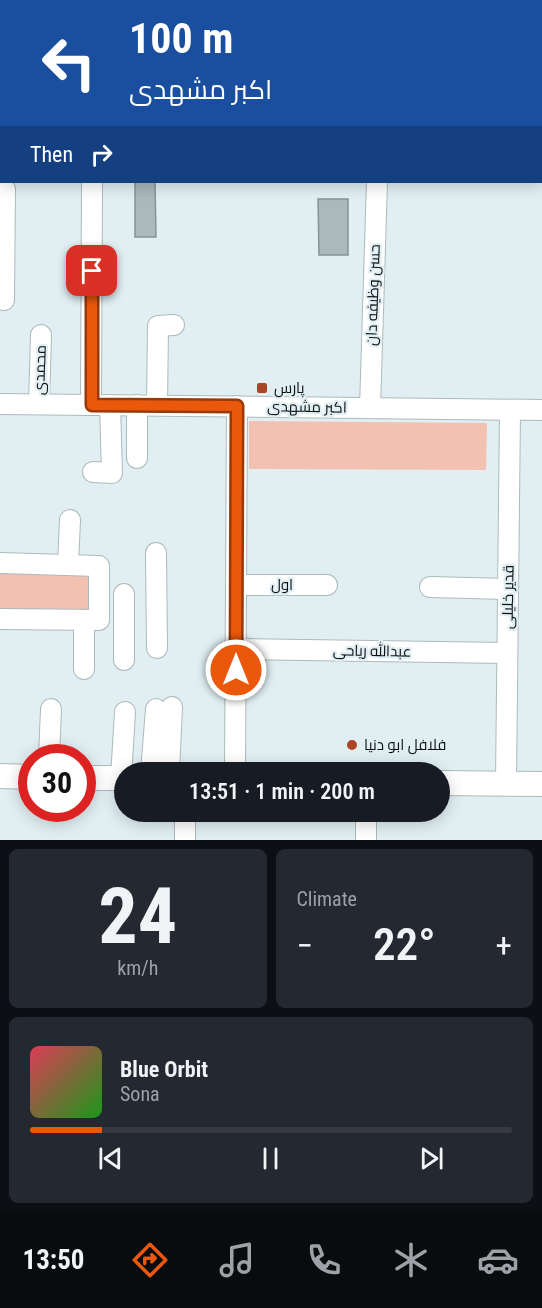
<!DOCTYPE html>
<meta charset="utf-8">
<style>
body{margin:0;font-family:"Roboto Condensed",Cairo,sans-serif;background:#242831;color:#f1f3f6;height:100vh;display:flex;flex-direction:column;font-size:22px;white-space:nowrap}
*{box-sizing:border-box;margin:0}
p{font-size:20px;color:#9ea1a6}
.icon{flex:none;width:33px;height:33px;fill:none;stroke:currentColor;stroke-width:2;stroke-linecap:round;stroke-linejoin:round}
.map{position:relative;height:840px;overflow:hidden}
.details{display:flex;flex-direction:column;gap:9px;padding:9px;background:#0d0f14;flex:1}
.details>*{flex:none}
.top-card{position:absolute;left:0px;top:0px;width:543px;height:183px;box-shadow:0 3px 15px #0003;background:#1a4fa0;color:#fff;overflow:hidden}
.speed{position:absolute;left:18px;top:744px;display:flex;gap:12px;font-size:30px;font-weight:700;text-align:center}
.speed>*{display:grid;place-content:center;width:78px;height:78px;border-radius:50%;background:#171b24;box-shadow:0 3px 15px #0003;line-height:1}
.speed .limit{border:9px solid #d22;background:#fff;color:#111}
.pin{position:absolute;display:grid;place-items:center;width:51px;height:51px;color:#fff;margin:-26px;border-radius:12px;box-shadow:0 3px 9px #0006}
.me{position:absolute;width:66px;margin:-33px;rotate:0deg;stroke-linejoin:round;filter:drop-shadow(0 0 4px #0008)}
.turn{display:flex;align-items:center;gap:21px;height:126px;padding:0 30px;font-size:27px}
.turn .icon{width:78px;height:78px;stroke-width:2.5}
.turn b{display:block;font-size:42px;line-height:51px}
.then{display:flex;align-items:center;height:57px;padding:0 30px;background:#0003;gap:12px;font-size:22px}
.big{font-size:45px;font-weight:600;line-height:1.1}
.details .tile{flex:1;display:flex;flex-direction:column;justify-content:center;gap:9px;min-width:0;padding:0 21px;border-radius:9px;background:#242831}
.details .dial{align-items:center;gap:0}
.dial b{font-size:78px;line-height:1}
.song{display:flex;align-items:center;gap:18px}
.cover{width:72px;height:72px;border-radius:9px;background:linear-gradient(135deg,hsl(350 70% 55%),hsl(120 70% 35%))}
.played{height:6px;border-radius:3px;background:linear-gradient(90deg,#ea580c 15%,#363941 15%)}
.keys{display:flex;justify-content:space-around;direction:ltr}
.heat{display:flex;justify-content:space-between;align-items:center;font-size:33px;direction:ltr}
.details .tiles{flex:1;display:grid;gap:9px;grid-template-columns:1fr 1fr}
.tile:last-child{grid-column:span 2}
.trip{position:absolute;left:114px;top:762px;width:336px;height:60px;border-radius:30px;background:#171b24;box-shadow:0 3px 15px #0003;font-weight:600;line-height:60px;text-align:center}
.tabs{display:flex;height:96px;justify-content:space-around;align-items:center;background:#090b0e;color:#9ea1a6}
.tabs .icon{width:42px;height:42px}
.tabs .selected{color:#ea580c}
.tabs b{font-size:27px;color:#f1f3f6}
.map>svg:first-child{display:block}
.green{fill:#f3c1b2}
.building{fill:#abb9bc;stroke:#869497;stroke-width:1.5}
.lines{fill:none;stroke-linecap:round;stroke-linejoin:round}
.minor-casing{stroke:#acbabd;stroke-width:22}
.major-casing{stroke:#acbabd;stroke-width:26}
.minor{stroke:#fff;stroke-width:20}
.major{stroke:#fff;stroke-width:24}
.route-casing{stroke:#983908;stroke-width:15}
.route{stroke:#ea580c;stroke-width:10}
.poi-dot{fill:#ac4426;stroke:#e1eff3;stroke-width:2}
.labels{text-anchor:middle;stroke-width:4.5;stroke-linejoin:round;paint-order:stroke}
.street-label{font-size:15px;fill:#0d1213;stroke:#e1eff3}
.poi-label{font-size:15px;fill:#0d1213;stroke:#e1eff3;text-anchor:start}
</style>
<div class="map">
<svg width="542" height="840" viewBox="0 0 542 840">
<rect width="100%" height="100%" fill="#e1eff3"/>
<g class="green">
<polygon points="249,421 487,423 486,470 249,469"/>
<polygon points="0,572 91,576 90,613 0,610"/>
</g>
<g class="building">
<polygon points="135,182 155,182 156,237 135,237"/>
<polygon points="318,199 348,199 348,255 319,255"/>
</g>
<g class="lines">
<g class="minor-casing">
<g id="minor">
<polyline points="4,0 4,2"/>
<polyline points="516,0 516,2"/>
<polyline points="240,2 240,0"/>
<polyline points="0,69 2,69"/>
<polyline points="4,300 5,189"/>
<polyline points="0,404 542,410"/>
<polyline points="39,404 41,335"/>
<polyline points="91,405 92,182"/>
<polyline points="137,405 137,458"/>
<polyline points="157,405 158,326 174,325"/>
<polyline points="370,408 377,182"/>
<polyline points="93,472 112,473 110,405"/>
<polyline points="156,553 157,648"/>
<polyline points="0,563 99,566 99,620 0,619"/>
<polyline points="68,565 70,520"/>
<polyline points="236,585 327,585"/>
<polyline points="430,587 508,589"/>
<polyline points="124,594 124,660"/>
<polyline points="84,620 84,669"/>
<polyline points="236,649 507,653"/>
<polyline points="49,758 51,709"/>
<polyline points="151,772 156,709"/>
<polyline points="169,772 172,707"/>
<polyline points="235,772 237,406"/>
<polyline points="121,778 125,712"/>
<polyline points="506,784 510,410"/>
<polyline points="185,840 185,812"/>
<polyline points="366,840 366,812"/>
</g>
</g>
<g class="major-casing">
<g id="major">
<polyline points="0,776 32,777"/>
<polyline points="82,778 124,778"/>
<polyline points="440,783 542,784"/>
</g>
</g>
<use href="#minor" class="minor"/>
<use href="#major" class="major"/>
</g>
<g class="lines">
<g class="route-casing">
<polyline id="route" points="92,271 92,405 237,406 236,670"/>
</g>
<use href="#route" class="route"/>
</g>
<g class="poi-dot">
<rect x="256" y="382" width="12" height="12" rx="3"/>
<circle cx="352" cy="745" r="6"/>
</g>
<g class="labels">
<g class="street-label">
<text transform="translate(373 295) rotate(-88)" y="5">حسن وظیفه دان</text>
<text transform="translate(40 370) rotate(-88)" y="5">محمدی</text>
<text transform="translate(307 407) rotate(1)" y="5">اکبر مشهدی</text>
<text x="282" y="590">اول</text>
<text transform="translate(508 597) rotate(-89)" y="5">قدیر خلیلی</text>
<text transform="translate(372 651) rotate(1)" y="5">عبدالله ریاحی</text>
</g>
<g class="poi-label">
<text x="274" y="393">پارس</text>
<text x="364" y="750">فلافل ابو دنیا</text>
</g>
</g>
</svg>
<div class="speed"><div class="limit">30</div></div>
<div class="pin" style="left:92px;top:271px;background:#d93025"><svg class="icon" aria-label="arrive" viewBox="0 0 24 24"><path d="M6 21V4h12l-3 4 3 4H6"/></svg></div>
<svg class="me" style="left:236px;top:670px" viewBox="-20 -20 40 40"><circle r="17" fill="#ea580c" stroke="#fff" stroke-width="3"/><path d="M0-11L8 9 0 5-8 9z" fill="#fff"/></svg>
<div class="trip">13:51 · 1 min · 200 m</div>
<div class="top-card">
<div class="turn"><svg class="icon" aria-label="left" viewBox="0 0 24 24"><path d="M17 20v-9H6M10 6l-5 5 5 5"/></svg><div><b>100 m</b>اکبر مشهدی</div></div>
<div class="then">Then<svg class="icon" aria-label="right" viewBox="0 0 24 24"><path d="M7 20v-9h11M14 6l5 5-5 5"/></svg></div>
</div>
</div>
<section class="details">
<div class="tiles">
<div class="tile dial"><b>24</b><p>km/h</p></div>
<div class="tile"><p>Climate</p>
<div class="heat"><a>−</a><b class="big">22°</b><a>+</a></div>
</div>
<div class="tile">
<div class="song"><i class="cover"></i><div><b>Blue Orbit</b><p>Sona</p></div></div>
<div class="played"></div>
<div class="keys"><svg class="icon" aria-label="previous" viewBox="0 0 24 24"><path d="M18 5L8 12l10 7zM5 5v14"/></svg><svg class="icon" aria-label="pause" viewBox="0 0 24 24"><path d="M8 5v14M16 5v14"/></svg><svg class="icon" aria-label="next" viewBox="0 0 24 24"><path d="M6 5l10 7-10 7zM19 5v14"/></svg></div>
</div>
</div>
</section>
<nav class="tabs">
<b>13:50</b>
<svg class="icon selected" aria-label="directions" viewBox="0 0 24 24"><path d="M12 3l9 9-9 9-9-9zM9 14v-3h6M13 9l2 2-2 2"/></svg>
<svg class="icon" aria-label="music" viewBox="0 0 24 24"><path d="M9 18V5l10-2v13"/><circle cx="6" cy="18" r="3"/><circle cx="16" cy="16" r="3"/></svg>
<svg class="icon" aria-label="phone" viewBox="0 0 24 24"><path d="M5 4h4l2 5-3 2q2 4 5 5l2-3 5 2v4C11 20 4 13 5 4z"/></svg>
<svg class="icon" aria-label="climate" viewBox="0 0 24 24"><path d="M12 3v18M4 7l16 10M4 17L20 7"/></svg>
<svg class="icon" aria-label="car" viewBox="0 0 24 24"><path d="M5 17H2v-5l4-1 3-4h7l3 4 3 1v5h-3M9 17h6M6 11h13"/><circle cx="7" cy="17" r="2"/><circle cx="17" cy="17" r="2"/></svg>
</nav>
